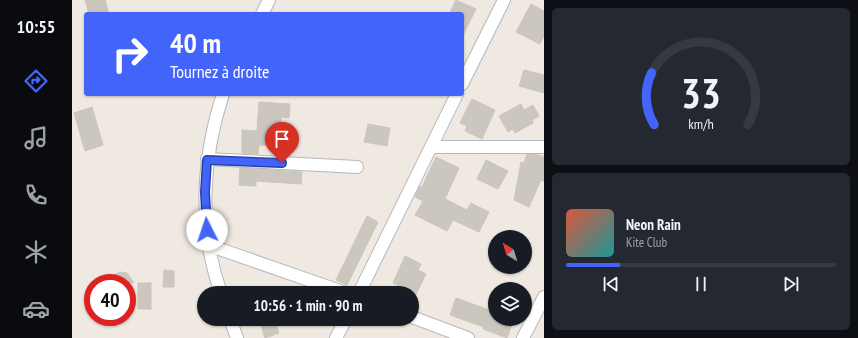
<!DOCTYPE html>
<html lang="fr">
<meta charset="utf-8">
<style>
body{margin:0;font-family:"PT Sans Narrow",sans-serif;background:#242831;color:#f1f3f6;height:100vh;display:flex;flex-direction:column;font-size:15px;white-space:nowrap}
*{box-sizing:border-box;margin:0}
p{font-size:13px;color:#9ea1a6}
.icon{flex:none;width:22px;height:22px;fill:none;stroke:currentColor;stroke-width:2;stroke-linecap:round;stroke-linejoin:round}
.map{position:relative;flex:1;overflow:hidden}
.drawer{display:flex;flex-direction:column;gap:8px;padding:8px;background:#0d0f14;width:314px}
.drawer>*{flex:none}
.banner{position:absolute;left:12px;top:12px;width:380px;height:84px;border-radius:4px;box-shadow:0 1px 3px #0004;background:#4264fb;color:#fff;overflow:hidden}
.needle{width:26px;rotate:322deg}
.buttons{position:absolute;left:416px;top:230px;display:grid;gap:8px}
.buttons a{display:grid;place-items:center;width:44px;height:44px;border-radius:50%;background:#171b24;box-shadow:0 1px 3px #0004;font-size:20px}
.speed{position:absolute;left:12px;top:274px;display:flex;gap:8px;font-size:20px;font-weight:700;text-align:center}
.speed>*{display:grid;place-content:center;width:52px;height:52px;border-radius:50%;background:#171b24;box-shadow:0 1px 3px #0004;line-height:1}
.speed .limit{border:6px solid #d22;background:#fff;color:#111}
.pin{position:absolute;display:grid;place-items:center;width:34px;height:34px;color:#fff;margin:-41px -17px;border-radius:50% 50% 50% 0;rotate:-45deg;box-shadow:0 0 4px #0007}
.pin .icon{rotate:45deg}
.me{position:absolute;width:44px;margin:-22px;rotate:356deg;stroke-linejoin:round;filter:drop-shadow(0 0 3px #0008)}
.turn{display:flex;align-items:center;gap:14px;height:84px;padding:0 20px;font-size:18px}
.turn .icon{width:52px;height:52px;stroke-width:2.5}
.turn b{display:block;font-size:28px;line-height:34px}
.drawer .card{flex:1;display:flex;flex-direction:column;justify-content:center;gap:6px;min-width:0;padding:0 14px;border-radius:6px;background:#242831}
.drawer .dial{align-items:center;gap:0}
.dial svg{height:104px;overflow:visible;fill:none;stroke:#363941;stroke-width:7;stroke-linecap:round;text-anchor:middle}
.dial text{fill:#f1f3f6;stroke:none}
.song{display:flex;align-items:center;gap:12px}
.cover{width:48px;height:48px;border-radius:6px;background:linear-gradient(135deg,hsl(10 70% 55%),hsl(180 70% 35%))}
.played{height:4px;border-radius:2px;background:linear-gradient(90deg,#4264fb 20%,#363941 20%)}
.keys{display:flex;justify-content:space-around;direction:ltr}
.trip{position:absolute;left:125px;top:286px;width:222px;height:40px;border-radius:20px;background:#171b24;box-shadow:0 1px 3px #0004;font-weight:700;line-height:40px;text-align:center}
main{display:flex;flex:1;min-height:0}
.tabs{display:flex;flex-direction:column;width:72px;justify-content:space-around;align-items:center;background:#090b0e;color:#9ea1a6}
.tabs .icon{width:28px;height:28px}
.tabs .selected{color:#4264fb}
.tabs b{font-size:18px;color:#f1f3f6}
.map>svg:first-child{display:block}
.building{fill:#cbc7bf;stroke:#cbc5ba}
.lines{fill:none;stroke-linecap:round;stroke-linejoin:round}
.minor-casing{stroke:#b4b7c1;stroke-width:14}
.minor{stroke:#fff;stroke-width:12}
.route-casing{stroke:#2b41a3;stroke-width:10}
.route{stroke:#4264fb;stroke-width:7}
</style>
<main>
<nav class="tabs">
<b>10:55</b>
<svg class="icon selected" aria-label="directions" viewBox="0 0 24 24"><path d="M12 3l9 9-9 9-9-9zM9 14v-3h6M13 9l2 2-2 2"/></svg>
<svg class="icon" aria-label="music" viewBox="0 0 24 24"><path d="M9 18V5l10-2v13"/><circle cx="6" cy="18" r="3"/><circle cx="16" cy="16" r="3"/></svg>
<svg class="icon" aria-label="phone" viewBox="0 0 24 24"><path d="M5 4h4l2 5-3 2q2 4 5 5l2-3 5 2v4C11 20 4 13 5 4z"/></svg>
<svg class="icon" aria-label="climate" viewBox="0 0 24 24"><path d="M12 3v18M4 7l16 10M4 17L20 7"/></svg>
<svg class="icon" aria-label="car" viewBox="0 0 24 24"><path d="M5 17H2v-5l4-1 3-4h7l3 4 3 1v5h-3M9 17h6M6 11h13"/><circle cx="7" cy="17" r="2"/><circle cx="17" cy="17" r="2"/></svg>
</nav>
<div class="map">
<svg width="472" height="338" viewBox="0 0 472 338">
<rect width="100%" height="100%" fill="#efe9e1"/>
<g class="building">
<polygon points="13,0 33,0 37,14 17,14"/>
<polygon points="384,0 404,9 390,37 390,14 377,14"/>
<polygon points="459,4 472,11 472,36 468,44 444,32"/>
<polygon points="452,70 472,75 472,93 447,86"/>
<polygon points="400,99 423,110 410,139 393,131 395,126 388,123"/>
<polygon points="187,102 218,104 217,118 209,117 208,146 187,145 186,154 170,153 170,130 185,131"/>
<polygon points="449,104 452,110 461,105 467,116 460,120 461,123 443,133 441,129 436,132 427,116"/>
<polygon points="20,107 31,145 13,151 2,113"/>
<polygon points="296,124 318,128 315,146 292,142"/>
<polygon points="455,154 463,154 472,157 472,181 469,180 457,207 442,200 449,162 452,163"/>
<polygon points="364,157 387,168 373,199 395,210 399,203 417,212 407,232 381,220 375,231 343,215 351,201 343,197 348,186 350,187"/>
<polygon points="414,160 436,171 426,189 405,179"/>
<polygon points="168,168 230,172 229,184 184,181 184,186 167,185"/>
<polygon points="295,216 306,222 275,285 264,280"/>
<polygon points="333,256 349,264 346,270 354,274 344,294 321,283"/>
<polygon points="92,270 102,271 102,287 91,287"/>
<polygon points="48,272 55,273 62,283 35,283 42,275"/>
<rect x="66" y="283" width="13" height="26"/>
<polygon points="384,298 423,312 423,319 442,319 435,338 411,329 412,327 378,315"/>
<polygon points="187,319 202,319 207,333 193,338"/>
</g>
<g class="lines">
<g class="minor-casing">
<g id="minor">
<polyline points="190,14 197,0"/>
<polyline points="390,84 432,0"/>
<polyline points="359,147 472,147"/>
<polyline points="135,159 285,167"/>
<polyline points="136,245 274,293"/>
<path d="M149,293C126,229 130,158 151,94"/>
<polyline points="287,293 385,94"/>
<polyline points="340,317 396,338"/>
<polyline points="158,319 165,338"/>
<polyline points="264,338 274,319"/>
<polyline points="451,338 472,297"/>
</g>
</g>
<use href="#minor" class="minor"/>
</g>
<g class="lines">
<g class="route-casing">
<polyline id="route" points="135,230 133,192 135,160 210,163"/>
</g>
<use href="#route" class="route"/>
</g>
</svg>
<div class="buttons">
<a><svg class="needle" viewBox="-14 -14 28 28"><path d="M0-13l5 13h-10z" fill="#e53935"/><path d="M0 13l5-13h-10z" fill="#9ea1a6"/></svg></a>
<a><svg class="icon" aria-label="layers" viewBox="0 0 24 24"><path d="M12 4l9 5-9 5-9-5zM3 14l9 5 9-5"/></svg></a>
</div>
<div class="speed"><div class="limit">40</div></div>
<div class="pin" style="left:210px;top:163px;background:#d93025"><svg class="icon" aria-label="arrive" viewBox="0 0 24 24"><path d="M6 21V4h12l-3 4 3 4H6"/></svg></div>
<svg class="me" style="left:135px;top:230px" viewBox="-20 -20 40 40"><circle r="19" fill="#fff"/><path d="M0-13L10 11 0 6-10 11z" fill="#4264fb"/></svg>
<div class="trip">10:56 · 1 min · 90 m</div>
<div class="banner">
<div class="turn"><svg class="icon" aria-label="right" viewBox="0 0 24 24"><path d="M7 20v-9h11M14 6l5 5-5 5"/></svg><div><b>40 m</b>Tournez à droite</div></div>
</div>
</div>
<section class="drawer">
<div class="card dial"><svg viewBox="0 0 100 80">
<path d="M14 69A42 42 0 1 1 86 69"/>
<path d="M14 69A42 42 0 0 1 12 29" stroke="#4264fb"/>
<text x="50" y="56" font-size="32" font-weight="700">33</text>
<text x="50" y="72" font-size="11">km/h</text>
</svg></div>
<div class="card">
<div class="song"><i class="cover"></i><div><b>Neon Rain</b><p>Kite Club</p></div></div>
<div class="played"></div>
<div class="keys"><svg class="icon" aria-label="previous" viewBox="0 0 24 24"><path d="M18 5L8 12l10 7zM5 5v14"/></svg><svg class="icon" aria-label="pause" viewBox="0 0 24 24"><path d="M8 5v14M16 5v14"/></svg><svg class="icon" aria-label="next" viewBox="0 0 24 24"><path d="M6 5l10 7-10 7zM19 5v14"/></svg></div>
</div>
</section>
</main>
